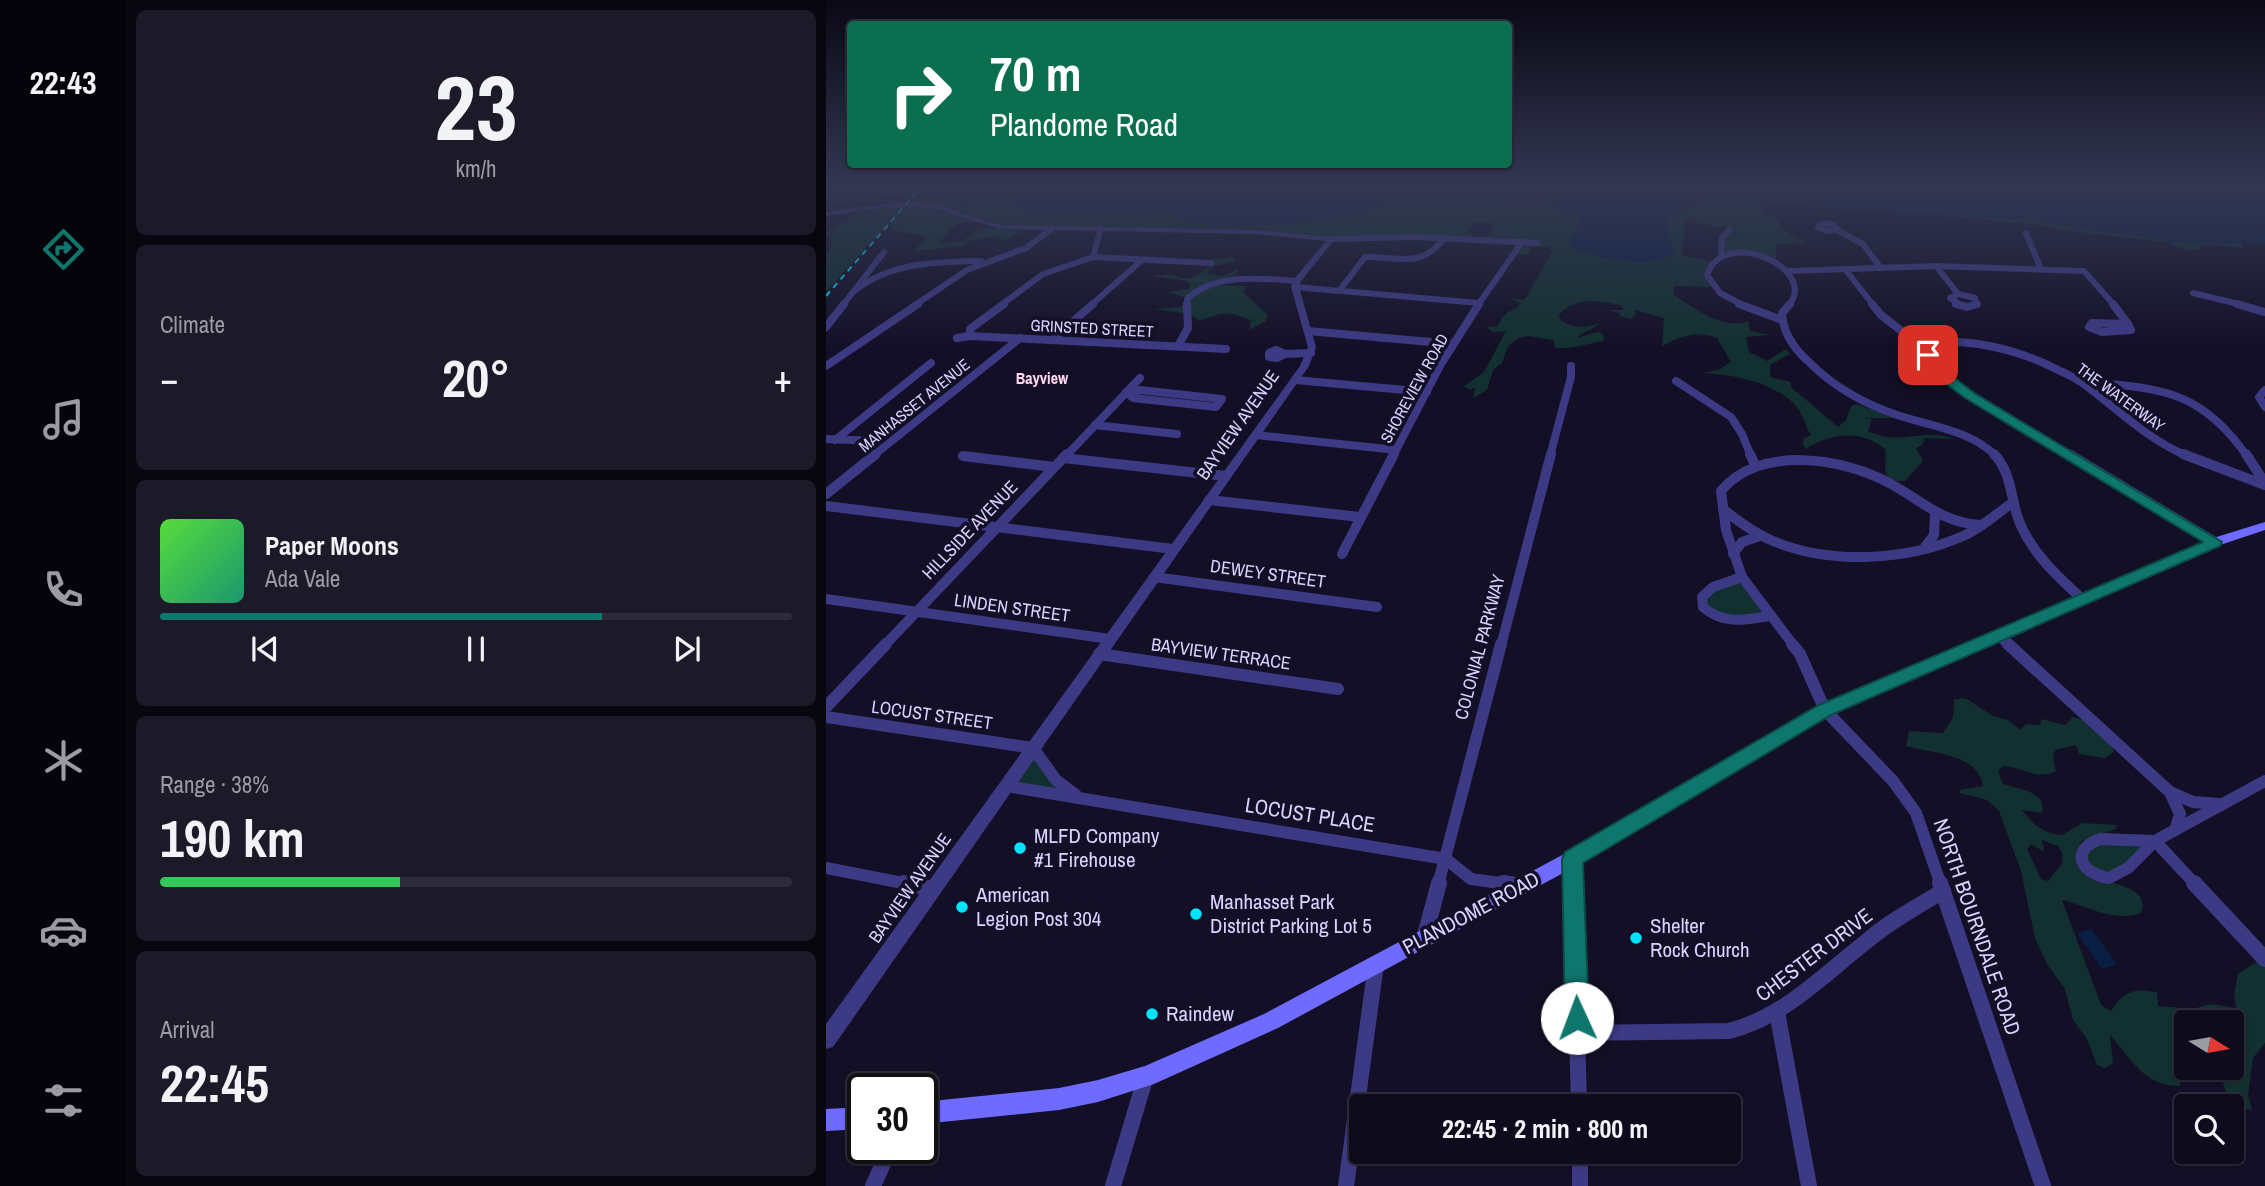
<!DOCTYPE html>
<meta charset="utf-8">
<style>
body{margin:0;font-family:"Archivo Narrow",sans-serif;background:#1c1929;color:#f1f3f6;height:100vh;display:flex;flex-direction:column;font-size:26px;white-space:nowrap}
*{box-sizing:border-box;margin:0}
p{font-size:23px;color:#9b9ba3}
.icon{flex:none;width:38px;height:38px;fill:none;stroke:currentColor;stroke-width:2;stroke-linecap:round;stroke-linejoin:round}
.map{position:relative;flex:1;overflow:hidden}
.details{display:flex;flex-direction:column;gap:10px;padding:10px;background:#08060f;width:700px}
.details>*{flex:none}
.guide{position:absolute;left:21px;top:21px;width:665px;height:147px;border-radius:7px;box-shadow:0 2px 5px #0004,0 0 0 2px #2e2b3b;background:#0b6e4f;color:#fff;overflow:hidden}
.needle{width:46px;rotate:101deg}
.buttons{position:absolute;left:1348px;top:1010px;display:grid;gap:14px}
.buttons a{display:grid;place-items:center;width:70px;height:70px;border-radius:7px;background:#0e0b1c;box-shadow:0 2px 5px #0004,0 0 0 2px #2e2b3b;font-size:35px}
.speed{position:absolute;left:21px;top:1073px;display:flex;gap:14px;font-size:35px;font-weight:700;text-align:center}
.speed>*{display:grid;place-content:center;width:91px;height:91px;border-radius:50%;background:#0e0b1c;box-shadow:0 2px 5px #0004,0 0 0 2px #2e2b3b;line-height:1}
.speed .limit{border:4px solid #111;border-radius:10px;background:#fff;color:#111}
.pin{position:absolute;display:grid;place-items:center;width:60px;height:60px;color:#fff;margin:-30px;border-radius:14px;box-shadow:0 4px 10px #0006}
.me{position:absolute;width:77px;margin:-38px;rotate:358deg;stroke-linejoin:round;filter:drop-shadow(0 0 5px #0008)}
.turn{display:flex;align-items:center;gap:24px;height:147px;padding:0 28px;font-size:32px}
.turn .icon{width:91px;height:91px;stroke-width:2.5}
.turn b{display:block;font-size:49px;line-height:60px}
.big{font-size:52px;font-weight:800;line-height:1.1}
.details .card{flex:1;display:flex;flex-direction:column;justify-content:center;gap:10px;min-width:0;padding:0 24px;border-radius:10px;background:#1c1929}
.details .dial{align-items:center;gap:0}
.dial b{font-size:91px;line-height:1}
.song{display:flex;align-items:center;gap:21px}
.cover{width:84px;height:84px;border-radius:10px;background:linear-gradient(135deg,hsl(110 70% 55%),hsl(160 70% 35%))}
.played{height:7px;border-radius:4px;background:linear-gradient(90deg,#0f766e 70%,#2e2b3b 70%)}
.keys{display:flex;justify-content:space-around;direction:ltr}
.heat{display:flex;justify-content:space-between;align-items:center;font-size:38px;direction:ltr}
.charge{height:10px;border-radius:5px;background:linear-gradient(90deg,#34c759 38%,#2e2b3b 0)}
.trip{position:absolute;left:523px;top:1094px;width:392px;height:70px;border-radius:7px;background:#0e0b1c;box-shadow:0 2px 5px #0004,0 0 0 2px #2e2b3b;font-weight:800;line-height:70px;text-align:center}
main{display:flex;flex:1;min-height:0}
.menu{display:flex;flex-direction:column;width:126px;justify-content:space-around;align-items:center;background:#06040b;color:#9b9ba3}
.menu .icon{width:49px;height:49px}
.menu .selected{color:#0f766e}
.menu b{font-size:32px;color:#f1f3f6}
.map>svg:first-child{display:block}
.green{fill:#12302f;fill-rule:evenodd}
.water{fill:#0a1f44}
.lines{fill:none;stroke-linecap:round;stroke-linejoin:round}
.minor-far4{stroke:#3d3a85;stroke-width:6}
.minor-far3{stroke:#3d3a85;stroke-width:8}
.minor-far2{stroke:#3d3a85;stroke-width:10}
.minor-far1{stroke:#3d3a85;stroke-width:12}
.minor{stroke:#3d3a85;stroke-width:16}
.tertiary{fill:#3d3a85;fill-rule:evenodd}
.secondary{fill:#6f6bff;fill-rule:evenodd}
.rail{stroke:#00e5ff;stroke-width:2;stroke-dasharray:6 5;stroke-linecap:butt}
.route{fill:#0f766e;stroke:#0a4d48;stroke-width:2}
.poi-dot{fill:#00e5ff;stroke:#130f26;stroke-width:2.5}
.labels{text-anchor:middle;stroke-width:7;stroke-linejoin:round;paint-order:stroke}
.far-street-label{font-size:16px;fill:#d9d4ff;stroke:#130f26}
.far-neighbourhood-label{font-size:16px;font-weight:bold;fill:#ffd6f0;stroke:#130f26}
.street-label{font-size:18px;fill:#d9d4ff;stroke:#130f26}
.near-street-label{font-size:21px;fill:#d9d4ff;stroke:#130f26}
.near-poi-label{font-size:21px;fill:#d9d4ff;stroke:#130f26;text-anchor:start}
</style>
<main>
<nav class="menu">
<b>22:43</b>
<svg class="icon selected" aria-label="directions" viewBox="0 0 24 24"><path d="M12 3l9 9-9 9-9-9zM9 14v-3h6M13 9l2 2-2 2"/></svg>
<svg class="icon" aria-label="music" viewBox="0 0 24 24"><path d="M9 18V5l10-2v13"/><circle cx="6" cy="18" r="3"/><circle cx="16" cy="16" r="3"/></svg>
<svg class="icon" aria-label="phone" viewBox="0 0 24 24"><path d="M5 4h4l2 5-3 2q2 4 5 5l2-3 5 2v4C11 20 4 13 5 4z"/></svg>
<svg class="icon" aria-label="climate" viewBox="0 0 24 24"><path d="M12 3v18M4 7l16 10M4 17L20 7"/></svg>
<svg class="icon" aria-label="car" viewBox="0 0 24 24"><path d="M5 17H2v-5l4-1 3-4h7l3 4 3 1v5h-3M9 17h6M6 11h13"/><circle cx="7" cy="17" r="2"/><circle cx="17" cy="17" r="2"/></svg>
<svg class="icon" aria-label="filters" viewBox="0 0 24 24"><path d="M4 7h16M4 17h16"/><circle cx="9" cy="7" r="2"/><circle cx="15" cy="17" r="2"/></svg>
</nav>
<section class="details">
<div class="card dial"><b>23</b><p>km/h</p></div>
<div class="card"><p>Climate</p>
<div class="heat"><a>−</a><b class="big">20°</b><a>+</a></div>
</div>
<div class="card">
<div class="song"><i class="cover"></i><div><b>Paper Moons</b><p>Ada Vale</p></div></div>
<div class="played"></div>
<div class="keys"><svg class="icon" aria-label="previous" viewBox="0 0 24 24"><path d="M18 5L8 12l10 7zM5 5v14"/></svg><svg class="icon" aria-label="pause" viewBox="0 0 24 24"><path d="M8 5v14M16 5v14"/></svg><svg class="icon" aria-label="next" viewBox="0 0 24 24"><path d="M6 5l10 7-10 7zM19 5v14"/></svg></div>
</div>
<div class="card"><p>Range · 38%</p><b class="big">190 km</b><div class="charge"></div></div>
<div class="card"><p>Arrival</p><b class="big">22:45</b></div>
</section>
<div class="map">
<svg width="1439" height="1186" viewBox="0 0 1439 1186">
<rect width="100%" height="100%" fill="#130f26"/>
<g class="green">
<polygon points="99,185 254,185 223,190 200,188 181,192 96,188"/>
<path d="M88,195L137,199L130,208L170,202L214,213H290L333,209L352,212L374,224L417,226L524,216L537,209L637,196L739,208L749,211L756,224L842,237L840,217C869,199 903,204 936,204L937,215L951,219L959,231L980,243L950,244V263L931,255L895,254L902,227H890L859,219L856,256L885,261L881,275L887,287L849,286L847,294C865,307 899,331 922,321L924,331L944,335L920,337L923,352L941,361L960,349L964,354L944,365V377L965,382V387L1012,427L1020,420L1025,406L1031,404L1070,418H1038L1046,419L1042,431C1077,447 1092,427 1129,439L1098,438L1097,444L1090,448L1097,461L1079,481C1051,483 1062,465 1059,449C1035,429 1004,433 980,449L977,445L978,438L985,435C979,426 977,414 970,406C948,382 906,374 876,373L892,370L905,362L891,338C870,330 856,336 836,346L838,318L809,310L810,315L804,319L794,316V313L781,310H798L795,305C772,301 749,295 733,315L735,321C749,328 758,329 773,323C766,331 757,330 751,338L772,332L778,335L777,341C761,344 745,349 730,348L727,340L703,336L692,338L682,346L676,363L667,370L661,390L647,398L649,387L644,390L638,386L658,372L680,331L667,332L660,327L672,326C677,314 681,312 692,307L694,303L685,298L697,300L701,296L726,252L723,247H705L701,255L679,254L690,252L691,247L706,243L655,238L663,235L668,225L665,222L646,223L647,228L640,231L648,235L646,237L514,240L428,232L175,227C148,223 130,213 114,243L136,242L152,228L196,230L180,241L169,236L140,242L137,246L88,251L101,237L66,230V226L61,224L0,292V253L4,251L6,240L0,233C10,223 27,221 33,210L79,206Z"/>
<polygon points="1136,214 1185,220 1200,217 1279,232 1334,238 1346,243 1234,230 1224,226 1117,216"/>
<polygon points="1348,241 1418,241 1439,245 1415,243 1418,248 1375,245 1375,248 1364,251 1345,245"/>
<path d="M406,257L410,261L388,266L379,273L396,276L413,269L407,277L391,285L420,286L417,292L442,315L440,321L423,330L425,320C401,311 397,312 373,321L365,314L328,309L354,307L366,299L341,292L363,289L364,285L361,281L326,276L347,274C364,285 373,272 386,265L384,260Z"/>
<polygon points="916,577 944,616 888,617 876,597"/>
<path d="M1136,698L1141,699L1167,716L1182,720L1195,730L1200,724L1214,725L1216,719L1239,725L1247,717C1264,720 1283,735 1288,752L1279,758L1253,754L1250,745L1229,750L1227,757L1230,771C1210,781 1197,767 1178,766L1172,771L1177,784C1192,789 1221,791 1216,813L1196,810C1206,824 1218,834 1236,835L1256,823L1291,825L1289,829L1255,842L1250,856C1252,860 1255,868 1258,871C1273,885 1326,882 1315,913C1287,923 1262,906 1236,900L1275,1005L1285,1011C1298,991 1308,988 1331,992L1332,1006L1367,1009L1384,1004L1410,1008L1408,994L1412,974L1439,956V1043L1427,1058L1422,1095L1426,1110L1414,1109L1401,1095L1392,1068H1405V1022H1360V1054L1353,1060L1356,1074L1354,1086C1319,1087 1305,1059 1284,1035L1287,1063L1279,1068L1271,1065L1261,1039L1247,1020L1239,989L1221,964L1209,938L1195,871L1173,811L1161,800L1134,793L1133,790L1157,786C1153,754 1105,753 1080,746L1083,731L1117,733L1127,718L1128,700ZM1216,840L1232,846L1237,854L1236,864L1222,881L1215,879L1201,849L1205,844L1218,852Z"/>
<polygon points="207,748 247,793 180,786"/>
<polygon points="1319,841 1293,875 1273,876 1255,850 1260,843"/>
</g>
<g class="water">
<path d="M254,185H413L459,189L530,185H1439V244L1348,242L1349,243L1334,238L1279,232L1200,217L1185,220L1136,214L1082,215L958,204H875L855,207L840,217L842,237L850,253C823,270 776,258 746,249L742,241L756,221L748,211L703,202L637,196L537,209L524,216C467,222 409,232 352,219V212L333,209L290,213H214L170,202L129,208L136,198C102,187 35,197 0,206V202L75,189L112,188L181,192L200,188L223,190Z"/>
<polygon points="1265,929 1291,964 1276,969 1251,933"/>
</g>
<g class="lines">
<g class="minor-far4">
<polygon points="997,223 1006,224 1012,229 1002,231 992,227"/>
<polyline points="1011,230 1037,244 1054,267"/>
<polyline points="1200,233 1215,269"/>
<polyline points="505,239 589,237 711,243"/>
<polyline points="895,254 896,237 903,230"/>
<polyline points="267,257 275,228"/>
<polyline points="1110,266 1132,294"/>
<polyline points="1019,269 1047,305"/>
<polyline points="962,271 1110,266 1258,271 1288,305"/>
<polyline points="469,287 653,303"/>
<path d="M513,291L539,257C574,256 595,270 619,237"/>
<path d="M27,292C64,262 109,262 155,261"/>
<polyline points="1367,293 1417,305"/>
<polyline points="17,305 58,252"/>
<polyline points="89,305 141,270 200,248 227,228"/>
<polyline points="175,305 217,274 267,257 385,263"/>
<polyline points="265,305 315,261"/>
<path d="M361,305V299C389,273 435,278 471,281"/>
<polyline points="652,305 696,242"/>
<path d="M917,305L894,293L881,275C898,225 993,269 963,305"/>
<polyline points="1135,305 1124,298 1132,294 1149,298 1150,305"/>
</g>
<g class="minor-far3">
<polyline points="913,304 956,320"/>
<path d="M964,304L956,313C957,334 969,350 984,363C1008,387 1039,404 1071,415C1104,426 1144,430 1170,456"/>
<polyline points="1046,304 1055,315 1091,343 1112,369 1132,387 1246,456"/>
<polyline points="1130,304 1141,307 1151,304"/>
<polyline points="1287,304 1302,324"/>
<polyline points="1411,304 1438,312"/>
<polygon points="1266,323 1302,324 1305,330 1276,332 1263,327"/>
<polyline points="0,327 18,304"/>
<polyline points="482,331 627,344"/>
<polyline points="144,336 144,329 178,304"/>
<polyline points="131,338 144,336 400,349"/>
<polyline points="226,340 267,304"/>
<path d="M1091,343C1139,339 1178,345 1222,365C1233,371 1245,375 1255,382C1291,408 1319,438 1361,456"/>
<polyline points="352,346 362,328 361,304"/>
<polygon points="450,350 459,354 451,358 443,357 443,353"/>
<polyline points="459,354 485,353"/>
<polyline points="0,366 92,304"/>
<polyline points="469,380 601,392"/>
<polyline points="850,381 905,417 916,434 925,456"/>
<path d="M1253,381C1330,389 1372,386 1421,456"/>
<polygon points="314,390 396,399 390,407 307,398 300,392"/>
<polyline points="1439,390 1433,397 1439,407"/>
<polyline points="269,425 351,434"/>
<polyline points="430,435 570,450"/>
<polyline points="0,439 53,441"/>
<polyline points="9,440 105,363"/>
<polyline points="47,456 194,338"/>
<polyline points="240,456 314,378"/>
<polyline points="567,456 615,364 653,304"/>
<polyline points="724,456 745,377 745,366"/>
</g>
<g class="minor-far2">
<polyline points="924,454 929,465"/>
<path d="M1168,454C1186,473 1184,497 1193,521C1205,552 1231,576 1255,598"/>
<polyline points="1243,454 1389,542"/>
<polyline points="1357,454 1439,485"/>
<polyline points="1420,454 1439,483"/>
<polyline points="137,456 228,467"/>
<polyline points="237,458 400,476"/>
<polyline points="0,494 50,454"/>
<polyline points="383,500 534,517"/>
<polyline points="0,506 347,549"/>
<path d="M897,509C913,522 928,533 947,541C1004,565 1081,561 1137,536C1155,528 1170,514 1186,503"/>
<polyline points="1099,547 1108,535 1109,514"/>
<polyline points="516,554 568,454"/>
<polyline points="907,554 916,542 934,536"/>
<polyline points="328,577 551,607"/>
<path d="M916,577L887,587L876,597L877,607C897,625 919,620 944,616"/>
<polyline points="0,599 284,639"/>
<polyline points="1172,635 1184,646"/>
<polyline points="58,646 241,454"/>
<polyline points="675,646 725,454"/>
<path d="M968,646L916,577L900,530L895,491C933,445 1017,457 1065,484C1096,501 1118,524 1156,525"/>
</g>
<g class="minor-far1">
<polyline points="966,644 974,654 999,710 1067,781 1090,813 1115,885"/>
<polyline points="1182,644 1344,792 1367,802 1394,804"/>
<polyline points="273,654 512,689"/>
<polyline points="0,707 60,644"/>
<polyline points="0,717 207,748 230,780 250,795"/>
<polyline points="180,786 620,859 645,879 689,885"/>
<polyline points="1344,792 1354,814 1350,828"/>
<path d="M1274,839L1329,841L1302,868L1283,878C1256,874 1242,851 1274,839Z"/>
<polyline points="746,859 747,885"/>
<polyline points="0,868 87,885"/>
<polyline points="612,885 675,644"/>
<polyline points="1370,885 1329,841 1439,781"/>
</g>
<g class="minor">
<polyline points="78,883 107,889"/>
<polyline points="677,883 696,886"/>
<polyline points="747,883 753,1106"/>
<polyline points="1114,883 1217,1186"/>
<polyline points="1368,883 1439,959"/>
<polyline points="598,939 613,883"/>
<polyline points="951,1012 983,1186"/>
<path d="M751,1033L903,1031C958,1017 997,975 1041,941C1064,921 1091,907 1117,891"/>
<polyline points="754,1152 754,1186"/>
<polyline points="47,1186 64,1148"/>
<polyline points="287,1186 320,1076"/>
<polyline points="520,1186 550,964"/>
</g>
<polygon class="tertiary" points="84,202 111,205 175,225 428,230 505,237 509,239 475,281 473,287 490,347 483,366 7,1047 0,1049 0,1024 474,366 482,347 465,287 468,279 500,241 428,234 175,229 117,211 98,207 56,208 0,216 0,212 56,204"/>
<g class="secondary">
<polygon points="1439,522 1439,530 1394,545 1260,602 1005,715 752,865 452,1028 328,1084 272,1102 233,1110 96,1124 96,1102 233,1088 272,1080 319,1066 438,1014 740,853 993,705 1384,539"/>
<polygon points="37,1107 37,1129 0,1131 0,1109"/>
</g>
<polyline class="rail" points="0,296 97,185"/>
</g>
<linearGradient id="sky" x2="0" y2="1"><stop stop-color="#0a0815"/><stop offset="0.53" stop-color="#333752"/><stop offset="1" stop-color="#333752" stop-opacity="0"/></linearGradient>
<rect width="1439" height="351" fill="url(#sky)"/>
<polygon class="route" points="1098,353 1106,353 1125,375 1148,393 1396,542 1394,546 1005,715 757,863 763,1018 759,1027 751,1030 742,1027 739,1018 736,859 739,852 993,705 1377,542 1139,398 1116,381 1096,355"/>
<g class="poi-dot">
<circle cx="194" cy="848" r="7"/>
<circle cx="136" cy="907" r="7"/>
<circle cx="370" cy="914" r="7"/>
<circle cx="810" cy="938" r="7"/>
<circle cx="326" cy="1014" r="7"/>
</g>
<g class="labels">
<g class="far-street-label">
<text transform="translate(266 328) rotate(3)" y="6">GRINSTED STREET</text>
<text transform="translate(588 388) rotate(-61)" y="6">SHOREVIEW ROAD</text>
<text transform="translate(1295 397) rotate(36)" y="6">THE WATERWAY</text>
<text transform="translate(88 405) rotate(-39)" y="6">MANHASSET AVENUE</text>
</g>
<g class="far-neighbourhood-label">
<text x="216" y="384">Bayview</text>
</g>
<g class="street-label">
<text transform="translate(412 425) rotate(-55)" y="6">BAYVIEW AVENUE</text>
<text transform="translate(144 530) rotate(-46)" y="6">HILLSIDE AVENUE</text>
<text transform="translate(442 574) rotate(8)" y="6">DEWEY STREET</text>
<text transform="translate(186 608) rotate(8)" y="6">LINDEN STREET</text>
<text transform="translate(654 647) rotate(-75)" y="6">COLONIAL PARKWAY</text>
<text transform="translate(395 654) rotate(8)" y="6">BAYVIEW TERRACE</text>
<text transform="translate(106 715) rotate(8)" y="6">LOCUST STREET</text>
<text transform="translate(84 888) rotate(-55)" y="6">BAYVIEW AVENUE</text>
</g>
<g class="near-street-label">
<text transform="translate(484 815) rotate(9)" y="7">LOCUST PLACE</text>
<text transform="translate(645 913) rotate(-28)" y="7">PLANDOME ROAD</text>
<text transform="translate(1151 927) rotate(71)" y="7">NORTH BOURNDALE ROAD</text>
<text transform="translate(988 955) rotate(-37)" y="7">CHESTER DRIVE</text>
</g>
<g class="near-poi-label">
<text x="208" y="843">MLFD Company<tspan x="208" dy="24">#1 Firehouse</tspan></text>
<text x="150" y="902">American<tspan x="150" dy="24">Legion Post 304</tspan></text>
<text x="384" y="909">Manhasset Park<tspan x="384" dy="24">District Parking Lot 5</tspan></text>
<text x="824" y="933">Shelter<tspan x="824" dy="24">Rock Church</tspan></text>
<text x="340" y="1021">Raindew</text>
</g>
</g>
</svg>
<div class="buttons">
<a><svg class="needle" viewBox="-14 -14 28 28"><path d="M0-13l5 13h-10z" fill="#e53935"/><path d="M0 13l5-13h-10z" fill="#9b9ba3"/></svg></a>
<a><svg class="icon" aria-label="search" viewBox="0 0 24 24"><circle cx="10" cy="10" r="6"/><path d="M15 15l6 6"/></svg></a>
</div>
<div class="speed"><div class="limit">30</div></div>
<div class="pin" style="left:1102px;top:355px;background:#d93025"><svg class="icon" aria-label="arrive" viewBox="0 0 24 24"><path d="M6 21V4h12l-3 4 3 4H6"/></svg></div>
<svg class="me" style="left:751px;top:1018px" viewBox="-20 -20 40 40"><circle r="19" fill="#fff"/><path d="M0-13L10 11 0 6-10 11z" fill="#0f766e"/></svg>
<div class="trip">22:45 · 2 min · 800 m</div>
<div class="guide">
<div class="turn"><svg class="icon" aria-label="right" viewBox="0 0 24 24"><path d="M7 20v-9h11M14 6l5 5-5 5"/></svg><div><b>70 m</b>Plandome Road</div></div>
</div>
</div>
</main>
